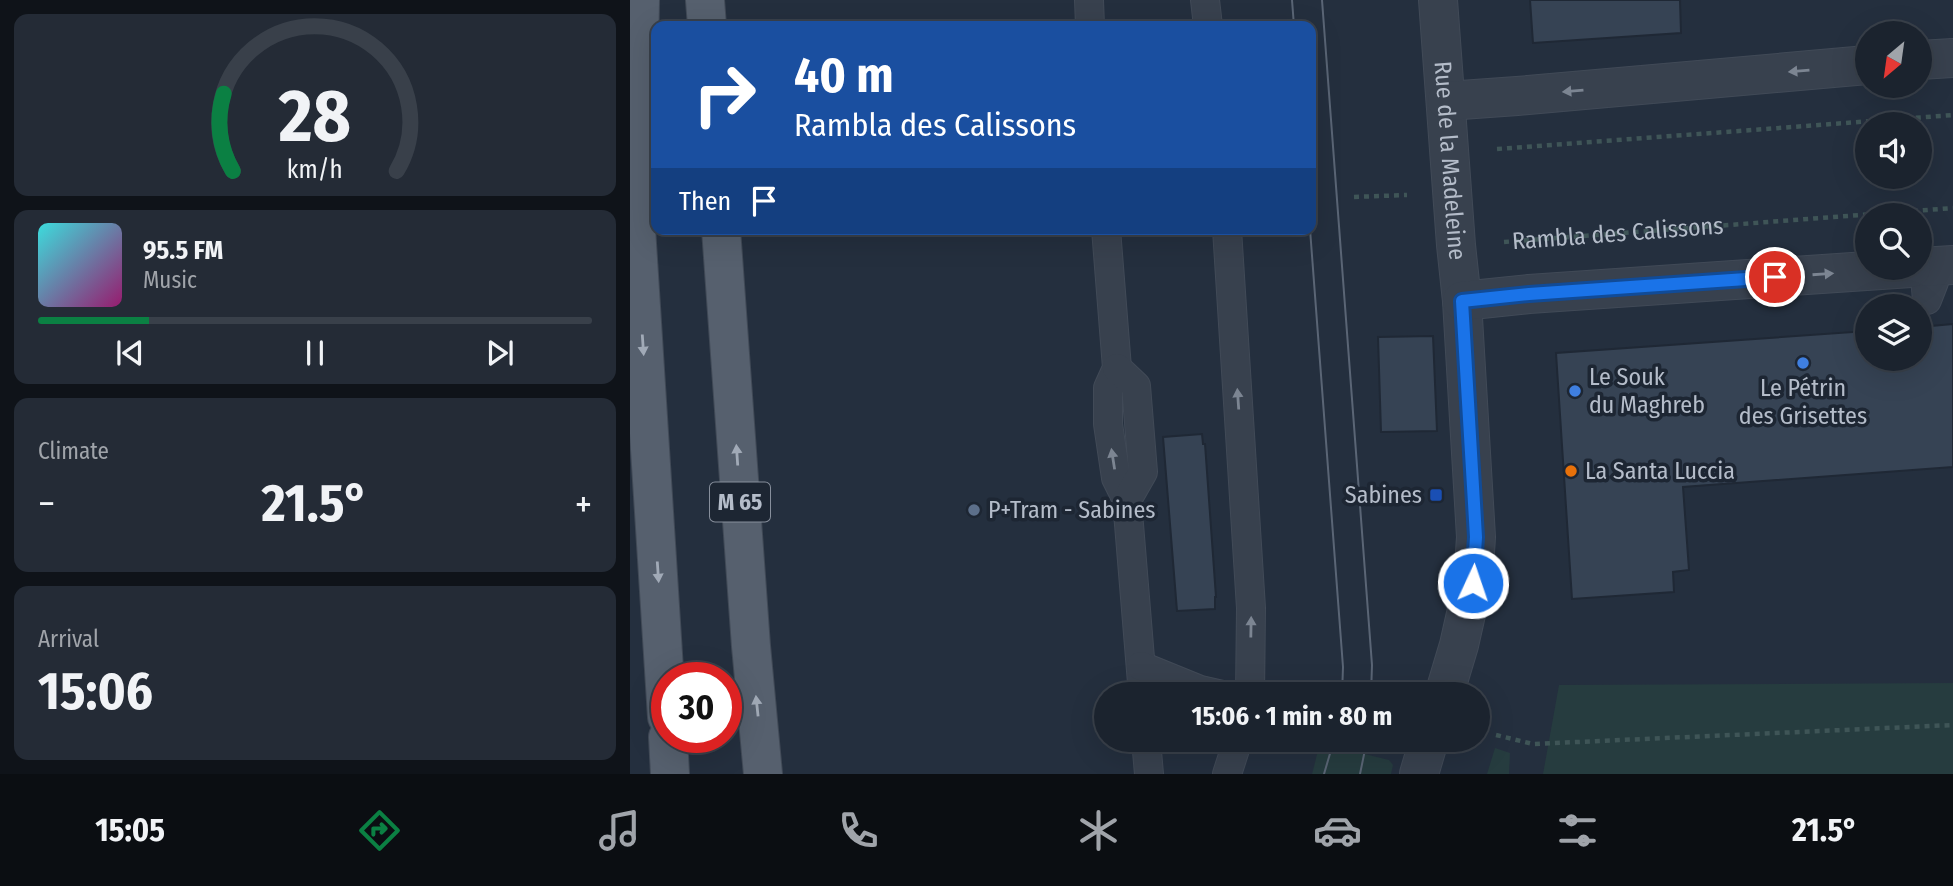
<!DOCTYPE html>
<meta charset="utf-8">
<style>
body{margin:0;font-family:"Fira Sans Condensed",sans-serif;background:#242b36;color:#f1f3f6;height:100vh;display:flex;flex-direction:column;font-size:26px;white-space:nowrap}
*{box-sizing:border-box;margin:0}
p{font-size:23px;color:#a0a4aa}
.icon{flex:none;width:38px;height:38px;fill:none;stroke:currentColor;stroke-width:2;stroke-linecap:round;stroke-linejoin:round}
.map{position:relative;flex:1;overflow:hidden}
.panel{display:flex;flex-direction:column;gap:14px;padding:14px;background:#0f1319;width:630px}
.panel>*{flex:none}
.top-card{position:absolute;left:21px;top:21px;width:665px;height:214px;border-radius:14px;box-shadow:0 7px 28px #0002,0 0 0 2px #39404a;background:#1a4fa0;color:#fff;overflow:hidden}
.needle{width:46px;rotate:209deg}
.controls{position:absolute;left:1225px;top:21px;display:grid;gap:14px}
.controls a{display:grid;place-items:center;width:77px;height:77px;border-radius:50%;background:#1b232e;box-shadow:0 7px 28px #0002,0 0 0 2px #39404a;font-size:35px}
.speed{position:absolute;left:21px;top:662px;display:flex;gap:14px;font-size:35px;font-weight:700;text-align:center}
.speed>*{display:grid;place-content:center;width:91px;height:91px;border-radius:50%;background:#1b232e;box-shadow:0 7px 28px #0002,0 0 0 2px #39404a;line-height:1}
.speed .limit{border:10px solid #d22;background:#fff;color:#111}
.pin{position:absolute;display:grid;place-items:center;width:60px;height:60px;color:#fff;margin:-30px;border:4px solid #fff;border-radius:50%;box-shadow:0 2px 7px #0007}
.me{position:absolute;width:77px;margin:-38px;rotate:3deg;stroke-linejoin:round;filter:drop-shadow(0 0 5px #0008)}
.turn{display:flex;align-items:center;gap:24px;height:147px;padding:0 28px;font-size:32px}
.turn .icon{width:91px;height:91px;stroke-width:2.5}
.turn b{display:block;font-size:49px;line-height:60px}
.then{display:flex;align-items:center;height:66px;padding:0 28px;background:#0003;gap:14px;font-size:26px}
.big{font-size:52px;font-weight:700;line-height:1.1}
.panel .widget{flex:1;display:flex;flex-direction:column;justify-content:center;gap:10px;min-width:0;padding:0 24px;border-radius:14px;background:#242b36}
.panel .dial{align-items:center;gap:0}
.dial svg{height:182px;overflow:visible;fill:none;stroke:#39404a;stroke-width:7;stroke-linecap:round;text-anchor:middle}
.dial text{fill:#f1f3f6;stroke:none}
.song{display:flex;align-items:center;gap:21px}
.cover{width:84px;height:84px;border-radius:10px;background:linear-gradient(135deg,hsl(180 70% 55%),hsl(320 70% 35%))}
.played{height:7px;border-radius:4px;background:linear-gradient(90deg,#0b8043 20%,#39404a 20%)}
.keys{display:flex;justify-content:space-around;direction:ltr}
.heat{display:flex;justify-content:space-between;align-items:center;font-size:38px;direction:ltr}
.trip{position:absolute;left:464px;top:682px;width:396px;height:70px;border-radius:35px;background:#1b232e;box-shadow:0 7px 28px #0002,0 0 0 2px #39404a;font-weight:700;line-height:70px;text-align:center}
.tabs{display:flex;height:112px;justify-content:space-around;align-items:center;background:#0b0e12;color:#a0a4aa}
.tabs .icon{width:49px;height:49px}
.tabs .selected{color:#0b8043}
.tabs b{font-size:32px;color:#f1f3f6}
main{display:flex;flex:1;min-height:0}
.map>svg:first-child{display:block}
.green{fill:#263c3f}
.building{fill:#364354;stroke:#1f2835;stroke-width:2}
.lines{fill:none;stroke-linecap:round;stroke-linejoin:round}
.lane-casing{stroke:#414a57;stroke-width:30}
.street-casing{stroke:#414a57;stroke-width:40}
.primary-casing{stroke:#414a57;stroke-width:40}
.path{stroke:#3f5557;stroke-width:4.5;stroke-dasharray:5 5;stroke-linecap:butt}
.lane{stroke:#38414e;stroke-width:28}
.street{stroke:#38414e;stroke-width:38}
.primary{stroke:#56606e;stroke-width:38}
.tram{stroke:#5a6575;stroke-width:2}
.oneway{fill:#7c8592}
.oneway2{fill:#a1aab7}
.route-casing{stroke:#114b97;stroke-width:18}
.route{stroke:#1a73e8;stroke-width:12}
.shop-dot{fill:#3f7fe0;stroke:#1d2633;stroke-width:2.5}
.food-dot{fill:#e8710a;stroke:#1d2633;stroke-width:2.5}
.transit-dot{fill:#1a4fb4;stroke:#1d2633;stroke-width:2.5}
.service-dot{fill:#5c6f8a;stroke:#1d2633;stroke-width:2.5}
.labels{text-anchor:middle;stroke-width:7;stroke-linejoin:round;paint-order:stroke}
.shield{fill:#1d2633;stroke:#878f9c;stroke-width:2}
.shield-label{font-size:23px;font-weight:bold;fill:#b4bcc9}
.street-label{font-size:24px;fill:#b4bcc9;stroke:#1d2633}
.poi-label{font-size:24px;fill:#b4bcc9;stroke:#1d2633;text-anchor:start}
</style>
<main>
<section class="panel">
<div class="widget dial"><svg viewBox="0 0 100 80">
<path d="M14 69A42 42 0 1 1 86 69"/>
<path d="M14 69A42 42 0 0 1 10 35" stroke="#0b8043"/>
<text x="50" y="56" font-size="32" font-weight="700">28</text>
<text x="50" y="72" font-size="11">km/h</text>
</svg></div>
<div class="widget">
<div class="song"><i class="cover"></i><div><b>95.5 FM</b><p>Music</p></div></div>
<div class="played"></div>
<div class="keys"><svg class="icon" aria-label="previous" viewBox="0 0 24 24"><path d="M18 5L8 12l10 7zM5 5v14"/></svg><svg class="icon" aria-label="pause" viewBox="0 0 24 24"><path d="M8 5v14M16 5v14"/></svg><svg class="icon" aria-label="next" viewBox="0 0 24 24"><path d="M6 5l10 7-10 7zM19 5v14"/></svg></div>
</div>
<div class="widget"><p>Climate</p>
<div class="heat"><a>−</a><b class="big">21.5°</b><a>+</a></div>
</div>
<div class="widget"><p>Arrival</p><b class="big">15:06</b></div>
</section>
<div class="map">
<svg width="1323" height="774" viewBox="0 0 1323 774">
<rect width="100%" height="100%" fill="#242f3e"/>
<g class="green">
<polygon points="1323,683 1323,774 913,774 929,685"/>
<polygon points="690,743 759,760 763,765 761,774 682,774"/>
<polygon points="865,748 880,753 879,774 857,774"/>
</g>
<g class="building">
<polygon points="900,0 1050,0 1051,33 903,43"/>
<polygon points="1323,324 1323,467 1053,487 1059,570 1043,572 1044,592 942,599 926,353 1237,331 1237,359 1290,359 1290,327"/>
<polygon points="803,336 807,431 751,432 748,337"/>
<polygon points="572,434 573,444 575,444 586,597 585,597 585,609 547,611 533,437"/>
</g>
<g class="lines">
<g class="lane-casing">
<g id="lane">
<polyline points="459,0 460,26"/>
<polyline points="575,0 578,26"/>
<polyline points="476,229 487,368 478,388 478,424 486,478 497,500 513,695"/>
<polyline points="597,229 621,608 620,695"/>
<polyline points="1294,267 1297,300 1304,282"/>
<polyline points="487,368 506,386 513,472 497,500"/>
<polyline points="511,666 570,690 592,695"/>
<polyline points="516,740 519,774"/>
<polyline points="597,774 608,740"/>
</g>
</g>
<g class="street-casing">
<g id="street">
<path id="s2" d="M808,0L826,245L832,301L846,537L843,583L829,645L814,695"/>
<polyline points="1290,60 1323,58"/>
<polyline points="817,101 887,96 1237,65"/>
<polyline points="1290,267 1323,265"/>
<polyline points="832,301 899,294 1281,268"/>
<polyline points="789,774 799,740"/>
</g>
</g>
<g class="primary-casing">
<g id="primary">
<polyline points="10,0 6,228 37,717"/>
<polyline points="75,0 77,26"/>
<polyline points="91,229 121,646 133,774"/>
<polyline points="38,737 40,774"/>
</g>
</g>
<g class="path">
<polyline points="867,149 1323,115"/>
<polyline points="724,197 777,195"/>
<path id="s1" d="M874,242L1323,208"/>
<polyline points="866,735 903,744 1323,725"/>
</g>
<use href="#lane" class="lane"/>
<use href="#street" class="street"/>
<use href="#primary" class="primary"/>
<g class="tram">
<polyline points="662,0 664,26"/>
<polyline points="692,0 742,665 741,695"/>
<polyline points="680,229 713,667 712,695"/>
<polyline points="694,774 704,740"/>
<polyline points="730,774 737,740"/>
</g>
</g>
<defs><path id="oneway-solid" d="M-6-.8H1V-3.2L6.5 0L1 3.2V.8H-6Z" transform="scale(1.75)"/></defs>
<g class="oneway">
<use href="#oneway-solid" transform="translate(1169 71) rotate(175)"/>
<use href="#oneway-solid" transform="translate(943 91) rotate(175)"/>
<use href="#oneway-solid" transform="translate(1193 274) rotate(-4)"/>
<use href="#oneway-solid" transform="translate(608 399) rotate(-94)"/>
<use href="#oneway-solid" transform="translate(483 459) rotate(-99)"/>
<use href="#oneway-solid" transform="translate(621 627) rotate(-89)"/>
</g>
<g class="oneway2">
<use href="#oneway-solid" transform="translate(13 345) rotate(86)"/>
<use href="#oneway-solid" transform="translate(107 455) rotate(-94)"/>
<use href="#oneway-solid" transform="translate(28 572) rotate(86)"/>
<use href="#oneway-solid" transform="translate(127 706) rotate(-96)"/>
</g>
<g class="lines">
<g class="route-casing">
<polyline id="route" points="843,583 846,537 832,301 899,294 1145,277"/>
</g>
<use href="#route" class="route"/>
</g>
<g class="shop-dot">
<circle cx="1173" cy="363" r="7"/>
<circle cx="945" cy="391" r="7"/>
</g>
<circle class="food-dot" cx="941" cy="471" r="7"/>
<rect class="transit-dot" x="799" y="488" width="14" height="14" rx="3.5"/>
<circle class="service-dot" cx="344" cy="510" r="7"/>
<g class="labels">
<rect class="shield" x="80" y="482.5" width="60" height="39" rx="5"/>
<g class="shield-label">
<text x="110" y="510">M 65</text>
</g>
<g class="street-label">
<text dy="8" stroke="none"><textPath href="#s2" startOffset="161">Rue de la Madeleine</textPath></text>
<text dy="8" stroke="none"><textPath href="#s1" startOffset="114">Rambla des Calissons</textPath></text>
</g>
<g class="poi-label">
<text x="959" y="385">Le Souk<tspan x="959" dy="28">du Maghreb</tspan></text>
<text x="1173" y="396" text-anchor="middle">Le Pétrin<tspan x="1173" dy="28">des Grisettes</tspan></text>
<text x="955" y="479">La Santa Luccia</text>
<text x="792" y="503" text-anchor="end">Sabines</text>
<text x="358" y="518">P+Tram - Sabines</text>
</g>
</g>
</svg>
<div class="controls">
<a><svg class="needle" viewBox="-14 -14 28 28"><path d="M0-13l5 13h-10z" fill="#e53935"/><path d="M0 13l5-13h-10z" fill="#a0a4aa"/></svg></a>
<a><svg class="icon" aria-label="sound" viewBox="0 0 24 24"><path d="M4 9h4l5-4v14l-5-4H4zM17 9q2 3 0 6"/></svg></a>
<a><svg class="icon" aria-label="search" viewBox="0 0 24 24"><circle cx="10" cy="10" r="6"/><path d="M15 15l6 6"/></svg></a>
<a><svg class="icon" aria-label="layers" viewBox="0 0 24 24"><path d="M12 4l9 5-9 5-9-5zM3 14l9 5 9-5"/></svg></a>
</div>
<div class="speed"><div class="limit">30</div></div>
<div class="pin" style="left:1145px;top:277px;background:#d93025"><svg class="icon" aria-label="arrive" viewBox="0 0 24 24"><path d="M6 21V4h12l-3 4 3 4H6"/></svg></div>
<svg class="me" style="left:843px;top:583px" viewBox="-20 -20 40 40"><circle r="17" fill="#1a73e8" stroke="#fff" stroke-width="3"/><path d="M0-11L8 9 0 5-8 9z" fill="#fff"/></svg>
<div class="trip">15:06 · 1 min · 80 m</div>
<div class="top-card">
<div class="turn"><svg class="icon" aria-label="right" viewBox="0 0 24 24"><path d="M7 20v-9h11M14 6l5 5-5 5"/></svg><div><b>40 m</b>Rambla des Calissons</div></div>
<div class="then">Then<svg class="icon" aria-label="arrive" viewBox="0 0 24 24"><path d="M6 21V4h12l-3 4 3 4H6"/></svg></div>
</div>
</div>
</main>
<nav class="tabs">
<b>15:05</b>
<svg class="icon selected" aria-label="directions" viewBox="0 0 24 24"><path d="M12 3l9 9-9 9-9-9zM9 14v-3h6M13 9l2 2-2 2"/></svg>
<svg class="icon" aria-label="music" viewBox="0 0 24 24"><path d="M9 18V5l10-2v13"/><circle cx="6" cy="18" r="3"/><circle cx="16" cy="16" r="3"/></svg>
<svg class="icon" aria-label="phone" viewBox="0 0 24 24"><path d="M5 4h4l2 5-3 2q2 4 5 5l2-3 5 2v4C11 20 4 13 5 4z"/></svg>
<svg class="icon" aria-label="climate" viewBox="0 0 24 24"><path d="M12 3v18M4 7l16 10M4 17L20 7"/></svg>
<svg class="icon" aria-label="car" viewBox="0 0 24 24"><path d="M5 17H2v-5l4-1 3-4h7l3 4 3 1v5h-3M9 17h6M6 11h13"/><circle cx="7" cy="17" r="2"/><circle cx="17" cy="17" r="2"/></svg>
<svg class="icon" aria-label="filters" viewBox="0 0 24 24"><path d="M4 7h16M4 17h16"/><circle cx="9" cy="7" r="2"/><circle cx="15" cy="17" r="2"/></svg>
<b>21.5°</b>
</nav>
